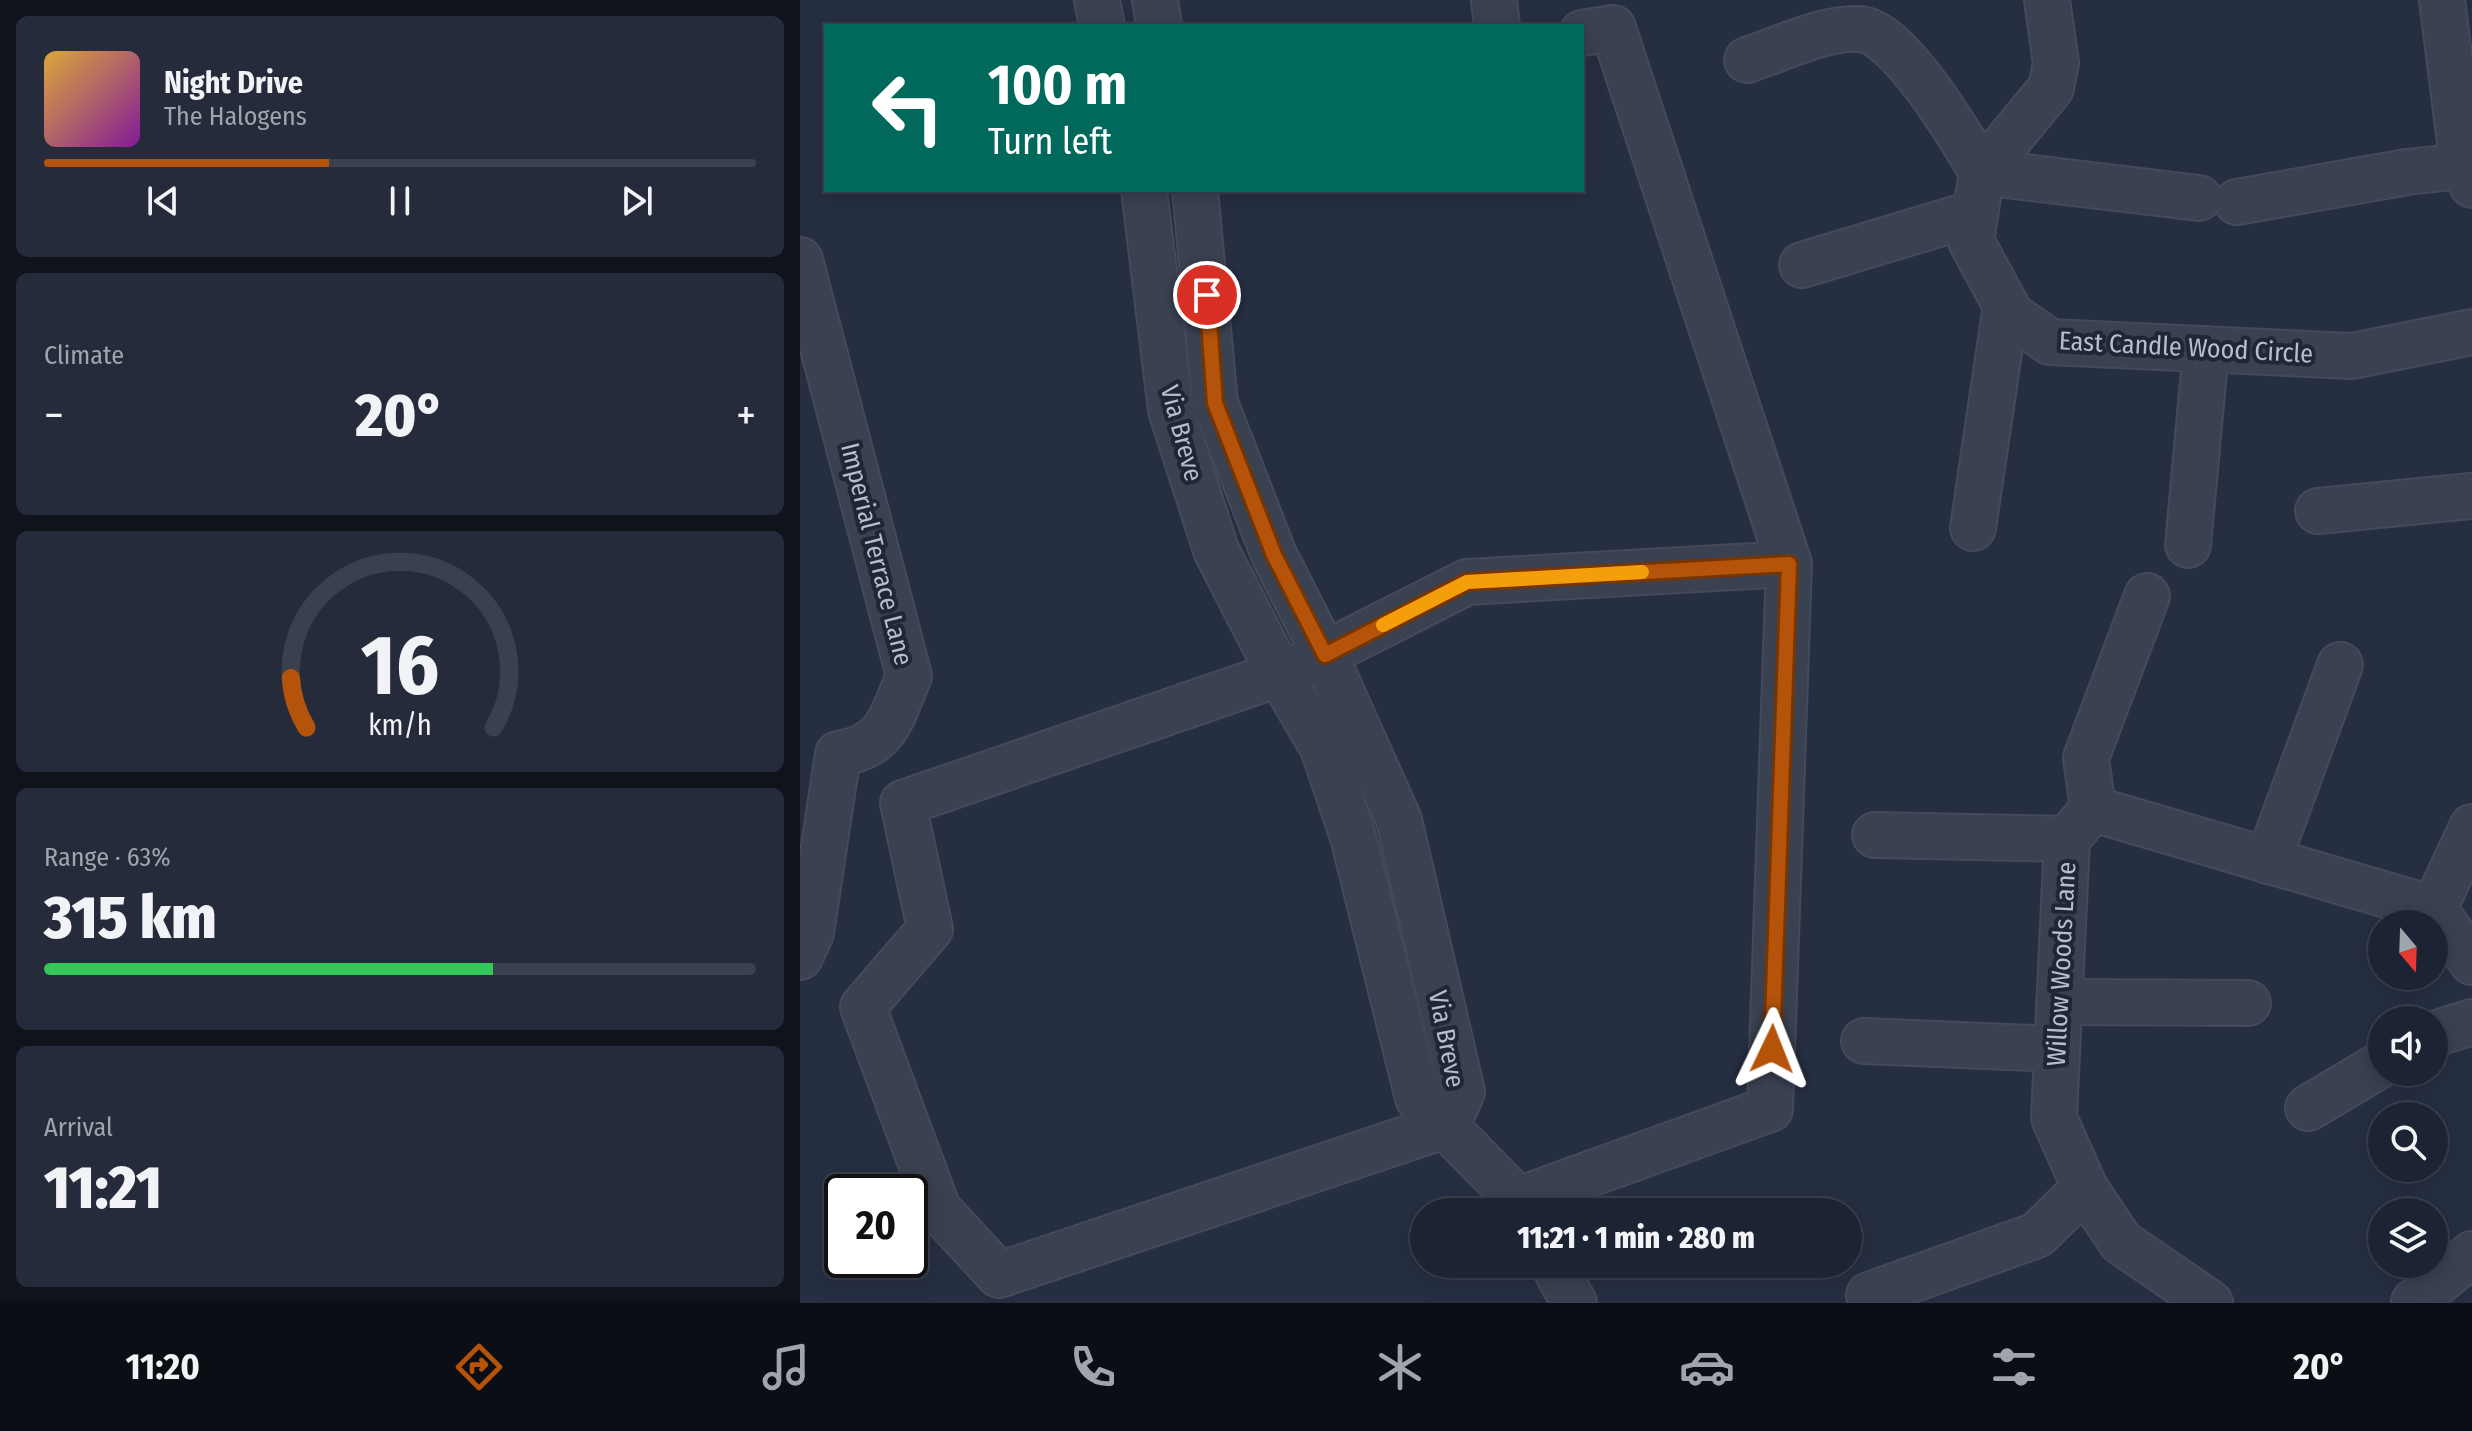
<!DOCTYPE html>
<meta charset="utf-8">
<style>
body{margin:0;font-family:"Fira Sans Condensed",sans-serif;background:#252b3a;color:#f1f3f6;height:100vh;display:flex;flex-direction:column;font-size:30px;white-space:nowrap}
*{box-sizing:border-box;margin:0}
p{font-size:26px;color:#a0a4ac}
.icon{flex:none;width:44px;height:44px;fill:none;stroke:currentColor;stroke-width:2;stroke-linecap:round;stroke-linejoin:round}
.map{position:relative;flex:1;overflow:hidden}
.side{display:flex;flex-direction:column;gap:16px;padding:16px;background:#0f131c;width:800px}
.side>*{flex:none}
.guide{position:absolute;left:24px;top:24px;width:760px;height:168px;border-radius:0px;box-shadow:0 4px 20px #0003,0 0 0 2px #3a404d;background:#00695c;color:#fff;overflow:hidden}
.needle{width:52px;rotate:161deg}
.tools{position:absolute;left:1568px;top:910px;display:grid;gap:16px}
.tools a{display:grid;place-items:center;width:80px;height:80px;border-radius:50%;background:#1c2332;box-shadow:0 4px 20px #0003,0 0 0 2px #3a404d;font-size:40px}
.speed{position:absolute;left:24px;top:1174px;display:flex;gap:16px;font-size:40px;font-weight:700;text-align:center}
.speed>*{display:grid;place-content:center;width:104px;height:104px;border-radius:50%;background:#1c2332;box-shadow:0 4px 20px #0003,0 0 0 2px #3a404d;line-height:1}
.speed .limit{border:4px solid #111;border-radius:12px;background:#fff;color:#111}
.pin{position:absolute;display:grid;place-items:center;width:68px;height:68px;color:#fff;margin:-34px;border:4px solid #fff;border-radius:50%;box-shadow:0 2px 8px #0007}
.me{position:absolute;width:88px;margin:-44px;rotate:2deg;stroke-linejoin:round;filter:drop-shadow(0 0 6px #0008)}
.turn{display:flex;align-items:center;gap:28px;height:168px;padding:0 32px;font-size:36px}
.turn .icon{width:104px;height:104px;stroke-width:2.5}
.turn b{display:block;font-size:56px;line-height:68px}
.big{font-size:60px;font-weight:800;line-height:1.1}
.side .tile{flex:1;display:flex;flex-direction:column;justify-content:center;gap:12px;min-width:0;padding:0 28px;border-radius:12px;background:#252b3a}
.side .dial{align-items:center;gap:0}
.dial svg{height:208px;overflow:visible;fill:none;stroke:#3a404d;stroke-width:7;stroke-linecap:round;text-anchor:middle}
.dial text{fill:#f1f3f6;stroke:none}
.song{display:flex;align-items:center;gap:24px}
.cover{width:96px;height:96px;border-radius:12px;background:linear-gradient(135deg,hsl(40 70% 55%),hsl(290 70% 35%))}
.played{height:8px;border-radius:4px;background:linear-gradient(90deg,#b45309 40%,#3a404d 40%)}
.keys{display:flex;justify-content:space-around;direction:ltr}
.heat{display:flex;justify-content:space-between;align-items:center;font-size:44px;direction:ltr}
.charge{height:12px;border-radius:6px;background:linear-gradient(90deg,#34c759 63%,#3a404d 0)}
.trip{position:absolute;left:610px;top:1198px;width:452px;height:80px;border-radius:40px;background:#1c2332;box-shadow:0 4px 20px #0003,0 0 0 2px #3a404d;font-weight:800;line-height:80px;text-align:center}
.tabs{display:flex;height:128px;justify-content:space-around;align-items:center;background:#0b0e14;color:#a0a4ac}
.tabs .icon{width:56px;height:56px}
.tabs .active{color:#b45309}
.tabs b{font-size:36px;color:#f1f3f6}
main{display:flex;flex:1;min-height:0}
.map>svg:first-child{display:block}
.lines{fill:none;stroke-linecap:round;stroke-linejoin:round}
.minor-casing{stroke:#444a5b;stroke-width:48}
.minor{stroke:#3a4151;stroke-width:44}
.route-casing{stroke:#753606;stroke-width:20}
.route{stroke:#b45309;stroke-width:14}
.slow{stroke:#f59e0b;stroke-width:14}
.labels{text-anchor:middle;stroke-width:8;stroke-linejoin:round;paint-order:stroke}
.street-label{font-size:26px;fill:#b7bdcb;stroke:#1f2637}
</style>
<main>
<section class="side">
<div class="tile">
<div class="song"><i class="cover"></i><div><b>Night Drive</b><p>The Halogens</p></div></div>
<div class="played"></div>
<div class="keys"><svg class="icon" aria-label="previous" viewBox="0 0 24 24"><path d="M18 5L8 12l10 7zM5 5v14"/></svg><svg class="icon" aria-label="pause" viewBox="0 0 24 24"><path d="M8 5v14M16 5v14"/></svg><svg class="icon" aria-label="next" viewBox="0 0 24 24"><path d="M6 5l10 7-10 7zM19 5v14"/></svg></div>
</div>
<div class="tile"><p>Climate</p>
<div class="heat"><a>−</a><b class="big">20°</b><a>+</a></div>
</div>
<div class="tile dial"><svg viewBox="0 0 100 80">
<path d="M14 69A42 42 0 1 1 86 69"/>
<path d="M14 69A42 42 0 0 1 8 50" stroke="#b45309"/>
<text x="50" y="56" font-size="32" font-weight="700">16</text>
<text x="50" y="72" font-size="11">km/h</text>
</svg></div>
<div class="tile"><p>Range · 63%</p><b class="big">315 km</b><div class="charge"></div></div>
<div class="tile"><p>Arrival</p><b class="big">11:21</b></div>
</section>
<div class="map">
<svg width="1672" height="1303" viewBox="0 0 1672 1303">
<rect width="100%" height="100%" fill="#262f42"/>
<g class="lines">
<g class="minor-casing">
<g id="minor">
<polyline points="297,0 302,26"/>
<polyline points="355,0 359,26"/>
<polyline points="694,0 697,26"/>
<polyline points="1247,0 1256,63 1251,88 1182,172 1171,241 1211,315 1250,342 1552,356 1672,332"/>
<polyline points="1642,0 1663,166 1672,185"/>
<path d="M947,60C981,49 1024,27 1060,29C1100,32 1162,139 1182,172"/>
<polyline points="1182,172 1399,198"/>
<polyline points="344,190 371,410 416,550 479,673 523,748 553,837 618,1098 718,1200"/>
<polyline points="395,190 415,403 474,555 525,655 599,820 662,1092 647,1125"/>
<polyline points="1437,202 1607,172 1663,166"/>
<path d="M0,260L109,676C91,718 88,746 38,754L11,933L0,957"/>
<polyline points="1002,265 1175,213"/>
<polyline points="1518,511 1672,496"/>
<polyline points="1173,528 1206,305"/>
<polyline points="1388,545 1406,349"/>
<polyline points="1293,809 1286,758 1347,596"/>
<polyline points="1075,835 1267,839"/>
<polyline points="1468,861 1540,665"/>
<polyline points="1634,909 1672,827"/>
<polyline points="1634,909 1672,962"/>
<polyline points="1259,1002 1448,1003"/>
<polyline points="1634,1034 1672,1022"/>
<polyline points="1064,1041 1257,1049"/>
<polyline points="1508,1108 1582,1064"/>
<polyline points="647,1125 199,1275 138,1209 63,1007 130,929 103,803 499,667 667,582 989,564"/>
<polyline points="724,1212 718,1200 970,1109 989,564 813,28 782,33"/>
<polyline points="753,1264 774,1303"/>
<polyline points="1069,1295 1237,1235 1285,1188"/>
<polyline points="1614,1302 1672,1254"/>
<polyline points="1410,1303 1321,1242 1285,1188 1254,1118 1267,839 1293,809 1634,909"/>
</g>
</g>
<use href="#minor" class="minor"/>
</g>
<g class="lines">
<g class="route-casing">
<polyline id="route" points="407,295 415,403 474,555 525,655 667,582 989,564 972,1049"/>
</g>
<use href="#route" class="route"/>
<polyline class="slow" points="583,625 667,582 842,572"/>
</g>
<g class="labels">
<g class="street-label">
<text transform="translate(1386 347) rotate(3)" y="9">East Candle Wood Circle</text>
<text transform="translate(382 433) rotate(75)" y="9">Via Breve</text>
<text transform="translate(77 554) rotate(76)" y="9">Imperial Terrace Lane</text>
<text transform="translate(1261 964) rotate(-87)" y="9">Willow Woods Lane</text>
<text transform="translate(647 1039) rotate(79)" y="9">Via Breve</text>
</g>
</g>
</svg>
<div class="tools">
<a><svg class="needle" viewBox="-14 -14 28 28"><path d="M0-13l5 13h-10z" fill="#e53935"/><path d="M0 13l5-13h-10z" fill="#a0a4ac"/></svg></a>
<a><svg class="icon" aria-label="sound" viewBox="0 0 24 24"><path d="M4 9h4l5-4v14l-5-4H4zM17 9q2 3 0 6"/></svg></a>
<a><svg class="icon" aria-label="search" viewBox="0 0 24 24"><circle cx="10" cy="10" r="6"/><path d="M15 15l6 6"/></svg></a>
<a><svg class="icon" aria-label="layers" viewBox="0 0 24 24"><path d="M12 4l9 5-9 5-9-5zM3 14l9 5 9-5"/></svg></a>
</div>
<div class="speed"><div class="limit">20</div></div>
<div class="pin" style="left:407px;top:295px;background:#d93025"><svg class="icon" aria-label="arrive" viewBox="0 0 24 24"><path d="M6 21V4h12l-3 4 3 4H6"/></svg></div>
<svg class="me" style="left:972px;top:1049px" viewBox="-20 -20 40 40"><path d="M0-17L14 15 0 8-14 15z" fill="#b45309" stroke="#fff" stroke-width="4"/></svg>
<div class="trip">11:21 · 1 min · 280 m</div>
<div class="guide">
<div class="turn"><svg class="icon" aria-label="left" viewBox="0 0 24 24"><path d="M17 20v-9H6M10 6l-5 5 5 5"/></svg><div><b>100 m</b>Turn left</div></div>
</div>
</div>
</main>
<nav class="tabs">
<b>11:20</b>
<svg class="icon active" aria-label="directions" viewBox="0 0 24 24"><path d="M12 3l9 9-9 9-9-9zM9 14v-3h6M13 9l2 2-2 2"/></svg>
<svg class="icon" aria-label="music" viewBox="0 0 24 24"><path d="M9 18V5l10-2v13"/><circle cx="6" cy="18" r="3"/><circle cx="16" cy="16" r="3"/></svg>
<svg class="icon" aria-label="phone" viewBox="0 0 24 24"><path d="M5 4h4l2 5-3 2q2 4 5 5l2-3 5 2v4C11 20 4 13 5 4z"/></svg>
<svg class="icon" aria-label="climate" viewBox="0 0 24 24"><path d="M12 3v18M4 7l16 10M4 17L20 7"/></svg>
<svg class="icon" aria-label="car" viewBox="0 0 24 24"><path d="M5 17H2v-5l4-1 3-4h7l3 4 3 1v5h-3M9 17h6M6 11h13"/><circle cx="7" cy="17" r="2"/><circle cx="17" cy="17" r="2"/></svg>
<svg class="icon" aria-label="filters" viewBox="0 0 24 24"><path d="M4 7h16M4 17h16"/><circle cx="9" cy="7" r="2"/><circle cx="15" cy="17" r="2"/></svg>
<b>20°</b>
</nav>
